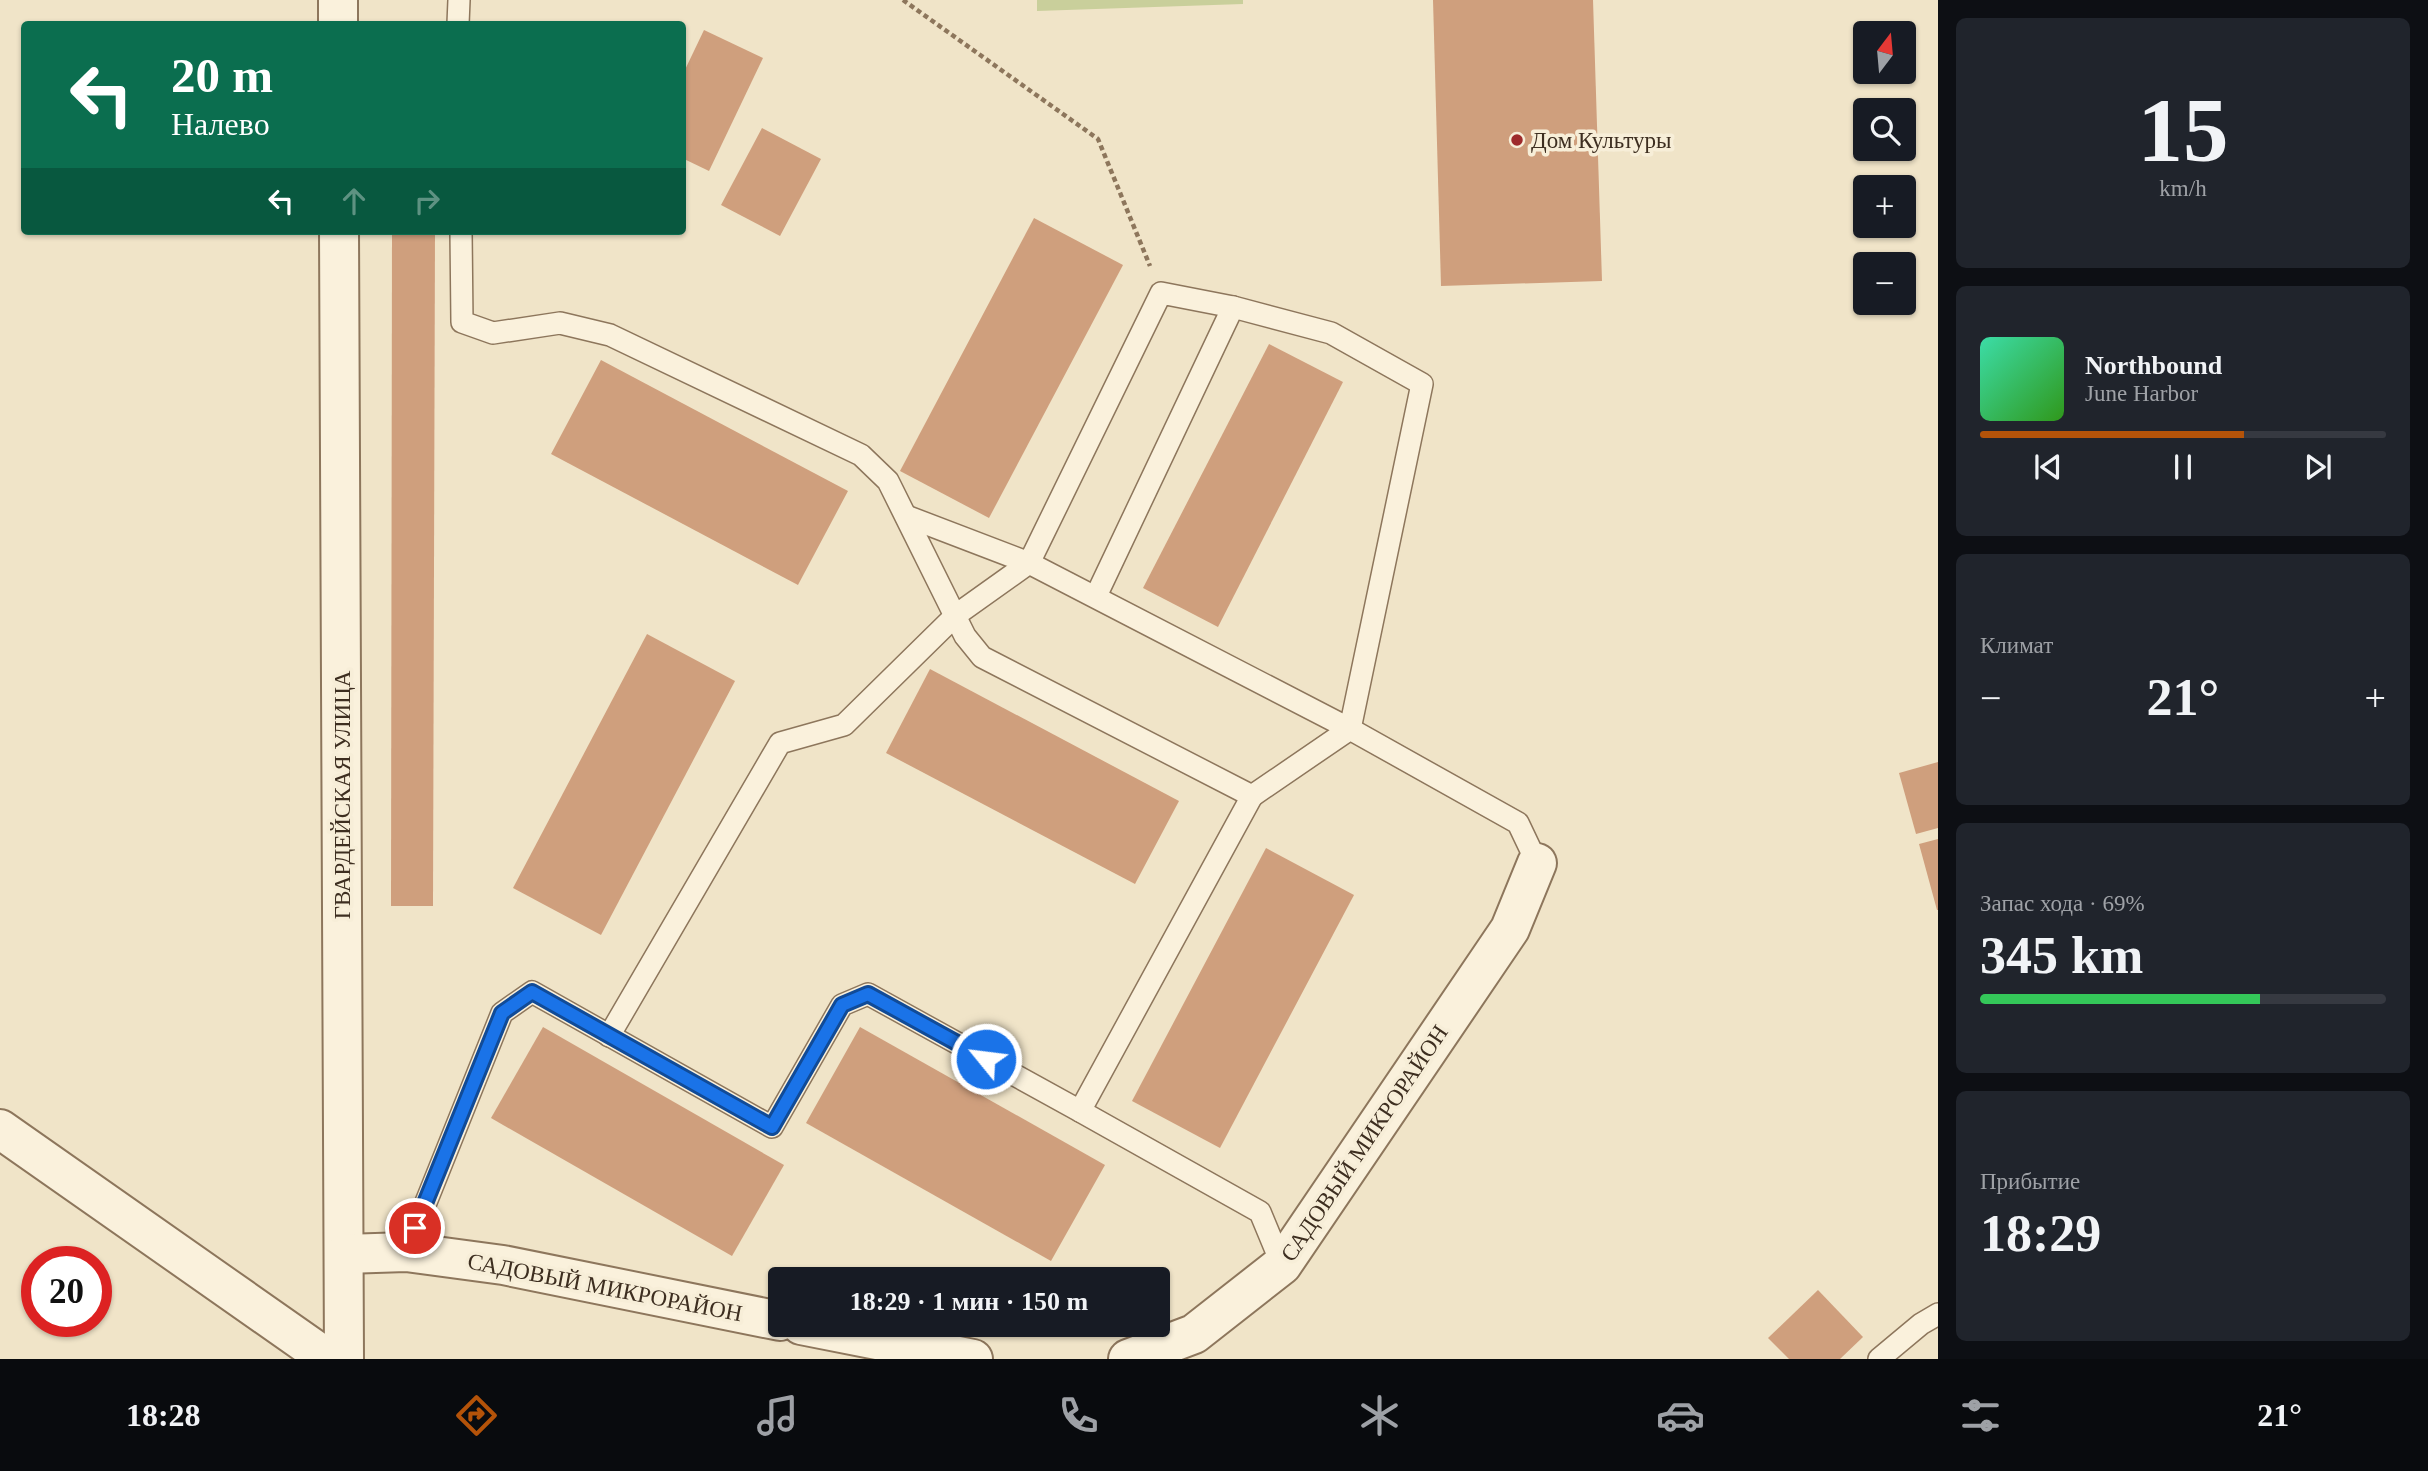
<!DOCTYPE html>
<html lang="ru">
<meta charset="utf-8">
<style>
body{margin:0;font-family:Georgia,serif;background:#20242c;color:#f1f3f6;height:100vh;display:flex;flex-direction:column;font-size:26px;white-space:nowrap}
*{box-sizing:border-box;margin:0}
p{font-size:23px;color:#9ea1a6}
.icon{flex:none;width:38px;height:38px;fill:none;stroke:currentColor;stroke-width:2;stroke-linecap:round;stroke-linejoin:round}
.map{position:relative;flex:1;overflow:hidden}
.panel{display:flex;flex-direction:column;gap:18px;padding:18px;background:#0d0f14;width:490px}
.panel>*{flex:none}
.hud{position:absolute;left:21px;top:21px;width:665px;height:214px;border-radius:7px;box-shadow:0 2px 5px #0004;background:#0b6e4f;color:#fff;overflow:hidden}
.needle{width:46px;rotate:16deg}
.tools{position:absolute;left:1853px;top:21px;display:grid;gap:14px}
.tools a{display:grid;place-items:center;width:63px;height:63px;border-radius:7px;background:#171b24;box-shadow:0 2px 5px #0004;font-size:35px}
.speed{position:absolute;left:21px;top:1246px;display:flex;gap:14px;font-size:35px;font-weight:700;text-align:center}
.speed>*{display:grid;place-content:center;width:91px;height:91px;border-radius:50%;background:#171b24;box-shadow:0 2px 5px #0004;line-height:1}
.speed .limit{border:10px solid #d22;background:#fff;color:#111}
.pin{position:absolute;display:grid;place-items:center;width:60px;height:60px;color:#fff;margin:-30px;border:4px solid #fff;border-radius:50%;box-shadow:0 2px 7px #0007}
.me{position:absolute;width:77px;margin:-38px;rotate:299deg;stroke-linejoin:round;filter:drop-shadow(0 0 5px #0008)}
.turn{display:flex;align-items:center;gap:24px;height:147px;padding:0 35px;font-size:32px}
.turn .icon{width:91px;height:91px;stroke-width:2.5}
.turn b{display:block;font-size:49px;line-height:60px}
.lanes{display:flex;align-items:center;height:66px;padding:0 35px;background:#0003;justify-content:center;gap:35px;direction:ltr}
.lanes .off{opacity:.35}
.big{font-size:52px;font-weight:700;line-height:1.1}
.panel .tile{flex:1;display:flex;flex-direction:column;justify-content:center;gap:10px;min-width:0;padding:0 24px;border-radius:10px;background:#20242c}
.panel .dial{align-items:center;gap:0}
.dial b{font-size:91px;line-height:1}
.song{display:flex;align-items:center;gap:21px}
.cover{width:84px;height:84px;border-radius:10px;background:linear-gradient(135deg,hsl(160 70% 55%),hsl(110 70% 35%))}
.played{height:7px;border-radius:4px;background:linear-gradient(90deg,#b45309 65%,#363941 65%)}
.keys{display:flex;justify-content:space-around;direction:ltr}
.heat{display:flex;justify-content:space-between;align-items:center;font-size:38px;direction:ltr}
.charge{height:10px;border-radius:5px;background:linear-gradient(90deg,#34c759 69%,#363941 0)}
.trip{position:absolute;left:768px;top:1267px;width:402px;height:70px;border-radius:7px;background:#171b24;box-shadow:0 2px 5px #0004;font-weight:700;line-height:70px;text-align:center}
.menu{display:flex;height:112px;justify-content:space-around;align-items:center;background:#090b0e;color:#9ea1a6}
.menu .icon{width:49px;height:49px}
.menu .selected{color:#b45309}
.menu b{font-size:32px;color:#f1f3f6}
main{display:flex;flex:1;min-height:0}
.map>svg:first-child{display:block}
.green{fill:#c9cf9b}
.building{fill:#cf9f7d}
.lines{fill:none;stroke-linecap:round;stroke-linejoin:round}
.service-casing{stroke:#8d765c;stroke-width:24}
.minor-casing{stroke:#8d765c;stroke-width:42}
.path{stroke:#8d765c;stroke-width:4.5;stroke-dasharray:5 3.5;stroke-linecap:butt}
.service{stroke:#faf1dc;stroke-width:21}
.minor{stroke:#faf1dc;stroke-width:38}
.route-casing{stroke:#114b97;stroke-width:18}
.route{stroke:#1a73e8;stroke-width:12}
.poi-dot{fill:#9e2a2b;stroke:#f7eed8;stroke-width:2.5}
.labels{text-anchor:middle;stroke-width:7;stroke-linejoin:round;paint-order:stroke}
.poi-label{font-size:23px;fill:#3d2e20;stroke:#f7eed8;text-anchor:start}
.street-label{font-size:23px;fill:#3d2e20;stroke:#f7eed8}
</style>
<main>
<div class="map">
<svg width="1938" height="1359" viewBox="0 0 1938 1359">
<rect width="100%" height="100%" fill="#f0e4c8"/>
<polygon class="green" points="1037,0 1243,0 1243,4 1037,11"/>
<g class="building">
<polygon points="1433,0 1593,0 1602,281 1441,286"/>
<polygon points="704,30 763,58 709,171 682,158 682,76"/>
<polygon points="762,128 821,159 780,236 721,205"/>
<polygon points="1034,218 1123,265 989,518 900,471"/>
<polygon points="392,231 435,231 433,906 391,906"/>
<polygon points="1269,344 1343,382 1218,627 1143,588"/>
<polygon points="601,360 848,491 798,585 551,454"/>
<polygon points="647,634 735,681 601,935 513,888"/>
<polygon points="930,669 1179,801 1135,884 886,753"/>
<polygon points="1938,762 1938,828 1916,834 1899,773"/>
<polygon points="1938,839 1938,910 1937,910 1919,844"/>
<polygon points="1266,848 1354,895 1220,1148 1132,1101"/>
<polygon points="543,1027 784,1165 732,1256 491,1118"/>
<polygon points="860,1027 1105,1165 1051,1261 806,1123"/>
<polygon points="1818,1290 1863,1337 1840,1359 1789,1359 1768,1338"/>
</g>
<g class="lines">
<g class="service-casing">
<g id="service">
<polyline points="458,24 459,0"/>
<polyline points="461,231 462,322 493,333 560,323 610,335 861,455 888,481 965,636 982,657 1252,796 1350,729 1518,823 1537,863"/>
<polyline points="1096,596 1233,307"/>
<polyline points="609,1036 780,743 844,725 956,615 1029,563 1161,293 1233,307 1331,333 1422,384 1350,729 1029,563 906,516"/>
<polyline points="1080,1111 1260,1212 1282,1265"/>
<polyline points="406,1252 502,1013 532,992 772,1127 842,1005 868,994 1080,1111 1252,796"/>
<polyline points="1879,1359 1921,1324 1938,1314"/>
</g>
</g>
<g class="minor-casing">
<g id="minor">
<polyline points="338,0 338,24"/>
<polyline points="339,231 344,1359"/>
<polyline points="0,1129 328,1359"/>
<polyline points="345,1254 406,1252 503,1265 780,1321"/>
<polyline points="801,1325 973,1359"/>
<polyline points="1128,1359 1194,1334 1282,1265 1510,929 1537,863"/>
</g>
</g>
<polyline class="path" points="903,0 1098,139 1150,266"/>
<use href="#service" class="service"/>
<use href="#minor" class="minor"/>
</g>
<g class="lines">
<g class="route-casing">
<polyline id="route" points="415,1228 502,1013 532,992 772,1127 842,1005 868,994 986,1059"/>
</g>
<use href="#route" class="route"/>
</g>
<circle class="poi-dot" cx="1517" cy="140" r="7"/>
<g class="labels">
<g class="poi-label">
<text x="1531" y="148">Дом Культуры</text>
</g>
<g class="street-label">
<text transform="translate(342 795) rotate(-90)" y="8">ГВАРДЕЙСКАЯ УЛИЦА</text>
<text transform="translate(1364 1143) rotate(-56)" y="8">САДОВЫЙ МИКРОРАЙОН</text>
<text transform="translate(605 1287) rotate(11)" y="8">САДОВЫЙ МИКРОРАЙОН</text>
</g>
</g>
</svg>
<div class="tools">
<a><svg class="needle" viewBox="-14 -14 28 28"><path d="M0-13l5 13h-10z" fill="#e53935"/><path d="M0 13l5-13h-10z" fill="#9ea1a6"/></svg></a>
<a><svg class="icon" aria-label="search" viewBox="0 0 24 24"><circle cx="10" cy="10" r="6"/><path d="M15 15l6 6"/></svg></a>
<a>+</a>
<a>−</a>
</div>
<div class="speed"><div class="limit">20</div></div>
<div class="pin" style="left:415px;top:1228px;background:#d93025"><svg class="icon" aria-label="arrive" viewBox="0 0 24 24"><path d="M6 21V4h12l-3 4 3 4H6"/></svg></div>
<svg class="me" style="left:986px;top:1059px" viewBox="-20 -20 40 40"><circle r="17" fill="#1a73e8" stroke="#fff" stroke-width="3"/><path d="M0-11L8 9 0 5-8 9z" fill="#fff"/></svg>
<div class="trip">18:29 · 1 мин · 150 m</div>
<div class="hud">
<div class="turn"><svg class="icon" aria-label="left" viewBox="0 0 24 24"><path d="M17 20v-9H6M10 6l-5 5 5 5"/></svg><div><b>20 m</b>Налево</div></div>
<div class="lanes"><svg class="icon" aria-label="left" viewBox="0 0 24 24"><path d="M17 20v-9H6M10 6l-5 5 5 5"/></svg><svg class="icon off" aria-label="ahead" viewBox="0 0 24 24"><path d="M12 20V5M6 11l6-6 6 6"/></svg><svg class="icon off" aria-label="right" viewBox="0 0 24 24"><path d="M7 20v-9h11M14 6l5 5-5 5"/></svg></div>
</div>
</div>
<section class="panel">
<div class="tile dial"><b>15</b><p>km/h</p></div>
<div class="tile">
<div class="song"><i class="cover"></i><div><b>Northbound</b><p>June Harbor</p></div></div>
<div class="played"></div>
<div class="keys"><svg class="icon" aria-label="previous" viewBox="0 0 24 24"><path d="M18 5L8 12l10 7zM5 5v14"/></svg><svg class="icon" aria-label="pause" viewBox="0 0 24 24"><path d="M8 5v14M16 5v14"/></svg><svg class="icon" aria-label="next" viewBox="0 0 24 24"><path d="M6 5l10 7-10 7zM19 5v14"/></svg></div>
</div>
<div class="tile"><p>Климат</p>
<div class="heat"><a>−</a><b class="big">21°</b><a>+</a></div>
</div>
<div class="tile"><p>Запас хода · 69%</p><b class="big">345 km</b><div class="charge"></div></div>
<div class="tile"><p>Прибытие</p><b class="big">18:29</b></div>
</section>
</main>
<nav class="menu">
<b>18:28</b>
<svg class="icon selected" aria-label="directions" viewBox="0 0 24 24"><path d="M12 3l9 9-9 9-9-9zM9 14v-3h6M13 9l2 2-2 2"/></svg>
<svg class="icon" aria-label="music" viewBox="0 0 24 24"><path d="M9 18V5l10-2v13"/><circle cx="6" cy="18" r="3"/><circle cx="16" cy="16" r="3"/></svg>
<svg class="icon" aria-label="phone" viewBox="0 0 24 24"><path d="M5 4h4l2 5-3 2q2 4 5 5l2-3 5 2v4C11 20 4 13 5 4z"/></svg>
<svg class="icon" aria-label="climate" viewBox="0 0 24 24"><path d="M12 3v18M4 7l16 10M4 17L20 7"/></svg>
<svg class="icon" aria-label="car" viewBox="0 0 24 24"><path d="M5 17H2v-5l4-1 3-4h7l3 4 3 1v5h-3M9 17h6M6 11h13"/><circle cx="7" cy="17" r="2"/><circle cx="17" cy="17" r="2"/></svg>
<svg class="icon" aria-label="filters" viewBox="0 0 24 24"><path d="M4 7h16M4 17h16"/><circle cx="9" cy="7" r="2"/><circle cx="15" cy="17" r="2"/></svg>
<b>21°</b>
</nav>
